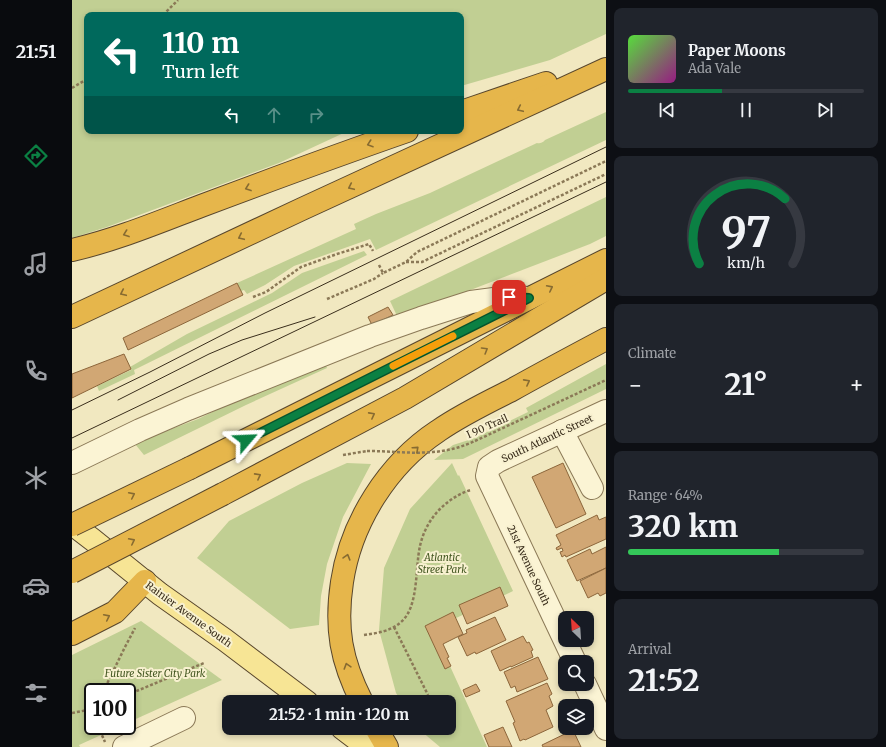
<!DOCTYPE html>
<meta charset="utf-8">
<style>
body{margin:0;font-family:Merriweather,serif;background:#20242c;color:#f1f3f6;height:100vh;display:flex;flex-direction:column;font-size:15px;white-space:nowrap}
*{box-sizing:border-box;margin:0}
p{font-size:13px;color:#9ea1a6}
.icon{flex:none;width:22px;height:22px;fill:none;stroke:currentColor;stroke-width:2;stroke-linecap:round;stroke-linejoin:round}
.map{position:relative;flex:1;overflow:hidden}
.drawer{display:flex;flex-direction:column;gap:8px;padding:8px;background:#0d0f14;width:280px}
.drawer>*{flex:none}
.hud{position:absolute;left:12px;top:12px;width:380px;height:122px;border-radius:8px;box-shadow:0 2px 6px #0003;background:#00695c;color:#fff;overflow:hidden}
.needle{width:26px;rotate:335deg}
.tools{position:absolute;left:486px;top:611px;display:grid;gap:8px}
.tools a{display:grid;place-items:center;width:36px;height:36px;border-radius:8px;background:#171b24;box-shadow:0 2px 6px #0003;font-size:20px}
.speed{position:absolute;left:12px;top:683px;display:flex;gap:8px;font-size:20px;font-weight:700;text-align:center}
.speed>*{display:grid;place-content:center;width:52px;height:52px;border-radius:50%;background:#171b24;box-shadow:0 2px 6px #0003;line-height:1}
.speed .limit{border:2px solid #111;border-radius:6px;background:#fff;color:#111}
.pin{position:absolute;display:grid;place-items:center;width:34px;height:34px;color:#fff;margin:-17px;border-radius:8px;box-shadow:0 2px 6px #0006}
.me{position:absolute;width:44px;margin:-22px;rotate:64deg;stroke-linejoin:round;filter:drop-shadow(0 0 3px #0008)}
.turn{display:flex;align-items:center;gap:14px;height:84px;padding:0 12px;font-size:18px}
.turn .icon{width:52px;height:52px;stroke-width:2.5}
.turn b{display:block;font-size:28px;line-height:34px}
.lanes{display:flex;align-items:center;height:38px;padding:0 12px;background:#0003;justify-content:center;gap:20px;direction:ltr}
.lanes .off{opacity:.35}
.big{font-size:30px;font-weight:700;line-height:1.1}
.drawer .tile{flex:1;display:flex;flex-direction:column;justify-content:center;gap:6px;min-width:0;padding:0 14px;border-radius:8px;background:#20242c}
.drawer .dial{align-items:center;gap:0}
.dial svg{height:104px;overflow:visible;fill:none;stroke:#363941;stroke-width:7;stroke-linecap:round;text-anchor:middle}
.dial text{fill:#f1f3f6;stroke:none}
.song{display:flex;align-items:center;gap:12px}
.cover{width:48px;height:48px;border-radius:6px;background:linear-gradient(135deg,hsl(110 70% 55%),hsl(310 70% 35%))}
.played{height:4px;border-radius:2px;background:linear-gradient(90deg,#0b8043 40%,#363941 40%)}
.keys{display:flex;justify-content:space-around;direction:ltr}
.heat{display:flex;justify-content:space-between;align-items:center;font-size:22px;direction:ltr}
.charge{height:6px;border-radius:3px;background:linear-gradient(90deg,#34c759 64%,#363941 0)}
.trip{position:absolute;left:150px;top:695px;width:234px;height:40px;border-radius:8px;background:#171b24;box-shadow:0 2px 6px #0003;font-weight:700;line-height:40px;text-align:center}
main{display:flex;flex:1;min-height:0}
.tab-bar{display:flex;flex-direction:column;width:72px;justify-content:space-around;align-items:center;background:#090b0e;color:#9ea1a6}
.tab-bar .icon{width:28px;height:28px}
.tab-bar .on{color:#0b8043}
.tab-bar b{font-size:18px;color:#f1f3f6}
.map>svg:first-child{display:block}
.green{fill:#c1cf93}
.building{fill:#d1a774;stroke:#8c663b}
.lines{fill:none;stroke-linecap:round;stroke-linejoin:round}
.minor-casing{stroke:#8b7957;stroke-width:24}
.major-casing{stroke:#58462c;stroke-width:24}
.highway-casing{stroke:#58462c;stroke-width:24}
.path{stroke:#8b7957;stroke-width:2.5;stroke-dasharray:3 2;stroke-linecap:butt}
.minor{stroke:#fbf4d4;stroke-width:22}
.major{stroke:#f7e595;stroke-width:22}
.highway{stroke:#e6b64b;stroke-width:22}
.tram{stroke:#3a2e1c;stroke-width:1}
.highway-bridge-casing{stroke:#58462c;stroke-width:24;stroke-linecap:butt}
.path-bridge{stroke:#8b7957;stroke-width:2.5;stroke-dasharray:3 2;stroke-linecap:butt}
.highway-bridge{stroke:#e6b64b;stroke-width:22}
.oneway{stroke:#876b31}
.route-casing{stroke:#07532c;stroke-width:10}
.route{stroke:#0b8043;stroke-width:7}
.slow{stroke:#f59e0b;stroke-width:7}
.labels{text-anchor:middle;stroke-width:4;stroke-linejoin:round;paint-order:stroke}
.street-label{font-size:10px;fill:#3a2e1c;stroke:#f8f1d0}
.park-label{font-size:10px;font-style:italic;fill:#435721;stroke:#f8f1d0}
</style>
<main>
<nav class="tab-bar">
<b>21:51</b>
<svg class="icon on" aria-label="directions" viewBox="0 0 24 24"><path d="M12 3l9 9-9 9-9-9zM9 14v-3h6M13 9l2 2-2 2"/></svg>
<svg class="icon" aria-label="music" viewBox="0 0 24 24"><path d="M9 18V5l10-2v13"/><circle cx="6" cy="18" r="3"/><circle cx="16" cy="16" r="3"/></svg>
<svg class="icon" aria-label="phone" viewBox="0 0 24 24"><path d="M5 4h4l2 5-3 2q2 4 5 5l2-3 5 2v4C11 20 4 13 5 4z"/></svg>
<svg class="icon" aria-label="climate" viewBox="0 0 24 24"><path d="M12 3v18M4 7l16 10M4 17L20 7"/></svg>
<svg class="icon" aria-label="car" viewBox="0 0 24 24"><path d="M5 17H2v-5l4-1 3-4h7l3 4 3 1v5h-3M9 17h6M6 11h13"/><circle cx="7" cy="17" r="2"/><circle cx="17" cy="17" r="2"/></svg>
<svg class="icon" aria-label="filters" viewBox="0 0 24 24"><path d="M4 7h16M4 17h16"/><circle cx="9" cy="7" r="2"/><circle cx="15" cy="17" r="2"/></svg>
</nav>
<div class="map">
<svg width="534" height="747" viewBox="0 0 534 747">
<rect width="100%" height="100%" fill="#f1e8c0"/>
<g class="green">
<polygon points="0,0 534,0 534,34 478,60 389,86 389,15 15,15 15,131 276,131 207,163 35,227 0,238"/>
<path d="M534,112V140L304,250L298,239L222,266L193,285L175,294L172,290L169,291L165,283L284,229L282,224L304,214L358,193L465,143C467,144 472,142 473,140Z"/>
<polygon points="534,197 534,236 518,244 326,318 318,301"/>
<polygon points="292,251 295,255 62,370 63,374 27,391 25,386 59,370 58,367 115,334 200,293 230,273"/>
<polygon points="253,363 255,368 174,405 72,455 63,444 78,437 126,419 205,381"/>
<polygon points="534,364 534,389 391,459 362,460 381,445 403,438 456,412 454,408"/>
<polygon points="275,463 299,464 271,517 255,564 249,596 247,625 218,629 125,558 157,521 230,483"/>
<polygon points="380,463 386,476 387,475 441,591 361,629 415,747 368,747 349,731 347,728 377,728 377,702 330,702 324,693 307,630 312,568 338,509"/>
<polygon points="69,621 150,680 55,723 55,692 21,692 21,726 49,726 7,745 8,747 0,747 0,655"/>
</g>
<g class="building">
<polygon points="165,283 171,295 56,350 51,338"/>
<polygon points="316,307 321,315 300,325 296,317"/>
<polygon points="52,354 59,369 0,398 0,374"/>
<polygon points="491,463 514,514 484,528 460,477"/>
<polygon points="525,515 527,520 534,517 534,539 494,557 493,555 490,557 488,552 491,551 490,548 485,550 484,548 489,545 484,535"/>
<polygon points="534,547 534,568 505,581 495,560 518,549 520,554"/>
<polygon points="534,568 534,593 528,596 526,593 516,598 508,581"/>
<polygon points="428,587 436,606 395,624 387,605"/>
<polygon points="381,612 391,634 371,644 377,657 375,658 379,666 373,669 353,626"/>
<polygon points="423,617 434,640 404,654 403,652 395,656 386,637 395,633 394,630"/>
<polygon points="451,636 455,643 457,642 461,650 459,651 461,657 439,667 439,666 428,671 419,651"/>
<polygon points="466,657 476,679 445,692 443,686 439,688 432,672"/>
<polygon points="475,683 480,694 477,696 481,706 474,710 481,727 453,740 452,739 448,741 441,723 443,722 434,701"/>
<polygon points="404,684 408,691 394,697 391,690"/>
<polygon points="431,727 440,747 417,747 412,735"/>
<polygon points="501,730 509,747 471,747 470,745"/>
</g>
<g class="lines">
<g class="minor-casing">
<g id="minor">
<polyline points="490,431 520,488"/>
<polyline points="0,463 68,430 116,409 298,336 349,318 399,302 437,297 457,298"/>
<polyline points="503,662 415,476 417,467 426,461 534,411"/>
<polyline points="513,684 534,729"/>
<polyline points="52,747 112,718"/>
</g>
</g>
<g class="major-casing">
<g id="major">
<polyline points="0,524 21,540 88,594 153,640 235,702"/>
<polyline points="270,728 295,747"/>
</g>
</g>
<g class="highway-casing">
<g id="highway">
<polyline points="389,112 474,83"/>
<path d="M0,250C44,240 87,222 129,206C198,180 266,155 335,131"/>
<polyline points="0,317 230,209 534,69"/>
<polyline points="118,468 534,260"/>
<polyline points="151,494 333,398 534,279"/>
<polyline points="0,634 43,612 73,581"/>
<path d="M290,702C269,661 263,628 270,582C279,522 316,464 366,431C389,415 414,403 438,391C470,373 502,356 534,339"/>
<polyline points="304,728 315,747"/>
</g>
</g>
<g class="path">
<polyline points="91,15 106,0"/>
<polyline points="0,88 15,79"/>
<polyline points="334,262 350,262 534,174"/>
<polyline points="307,265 311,273 334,262 345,252 534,161"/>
<polyline points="181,297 194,292 229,267 265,254 297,244 301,251"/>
<polyline points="255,299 302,279 311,273"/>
<polyline points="403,441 534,380"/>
<polyline points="271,455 295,451"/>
<polyline points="322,627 356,695"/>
<path d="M292,635C306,633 319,631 329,622C347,607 343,568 348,546C351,532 358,519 368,509C377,500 388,493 399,490"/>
<polyline points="31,692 53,647 63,628"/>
<polyline points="55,695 132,663"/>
<polyline points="0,713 21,709"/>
<polyline points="26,726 33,742"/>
</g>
<use href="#minor" class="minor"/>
<use href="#major" class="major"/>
<use href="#highway" class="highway"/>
<g class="tram">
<polyline points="46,400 137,354 170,340 243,317"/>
<polyline points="0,410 78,372 193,313 534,147"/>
<polyline points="0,438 534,182"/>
</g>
<g class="highway-bridge-casing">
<g id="highway-bridge">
<polyline points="0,525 118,468"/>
<polyline points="0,572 151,494"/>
</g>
</g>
<path class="path-bridge" d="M295,451C317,451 339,454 361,452C376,451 390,447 403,441"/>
<use href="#highway-bridge" class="highway-bridge"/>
</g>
<defs><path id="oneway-chevron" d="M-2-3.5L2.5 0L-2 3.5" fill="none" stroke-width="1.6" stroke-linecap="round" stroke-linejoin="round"/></defs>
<g class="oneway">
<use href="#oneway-chevron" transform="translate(448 109) rotate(155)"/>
<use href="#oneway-chevron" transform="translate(298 144) rotate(161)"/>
<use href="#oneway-chevron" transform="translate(279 187) rotate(155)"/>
<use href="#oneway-chevron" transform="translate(176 188) rotate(160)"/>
<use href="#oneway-chevron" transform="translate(54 234) rotate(160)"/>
<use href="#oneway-chevron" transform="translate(169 237) rotate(155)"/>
<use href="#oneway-chevron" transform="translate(478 288) rotate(-27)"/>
<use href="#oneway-chevron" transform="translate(51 293) rotate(155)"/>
<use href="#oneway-chevron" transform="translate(413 350) rotate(-31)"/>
<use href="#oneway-chevron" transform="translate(455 382) rotate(-28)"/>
<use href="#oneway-chevron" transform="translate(300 415) rotate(-28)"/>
<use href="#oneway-chevron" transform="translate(344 449) rotate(-42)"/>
<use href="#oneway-chevron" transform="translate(186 476) rotate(-28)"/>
<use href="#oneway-chevron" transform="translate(60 495) rotate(-26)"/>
<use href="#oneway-chevron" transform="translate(60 541) rotate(-27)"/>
<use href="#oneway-chevron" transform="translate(275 557) rotate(-74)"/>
<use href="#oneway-chevron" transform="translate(35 617) rotate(-26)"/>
<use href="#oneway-chevron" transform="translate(275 666) rotate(-107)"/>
</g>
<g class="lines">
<g class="route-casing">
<polyline id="route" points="174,440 457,298 437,297"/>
</g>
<use href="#route" class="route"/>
<polyline class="slow" points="321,366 381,336"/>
</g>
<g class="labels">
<g class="street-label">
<text transform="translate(415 426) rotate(-24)" y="4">I 90 Trail</text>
<text transform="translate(475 438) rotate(-25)" y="4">South Atlantic Street</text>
<text transform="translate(457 565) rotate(65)" y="4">21st Avenue South</text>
<text transform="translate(117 614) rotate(36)" y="4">Rainier Avenue South</text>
</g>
<g class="park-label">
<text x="370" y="561">Atlantic<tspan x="370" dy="12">Street Park</tspan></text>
<text x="83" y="677">Future Sister City Park</text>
</g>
</g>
</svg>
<div class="tools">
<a><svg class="needle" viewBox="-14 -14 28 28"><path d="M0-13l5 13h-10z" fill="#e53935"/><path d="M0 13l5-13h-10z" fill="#9ea1a6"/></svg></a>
<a><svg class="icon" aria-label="search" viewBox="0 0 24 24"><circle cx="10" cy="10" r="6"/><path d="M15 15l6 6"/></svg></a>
<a><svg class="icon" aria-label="layers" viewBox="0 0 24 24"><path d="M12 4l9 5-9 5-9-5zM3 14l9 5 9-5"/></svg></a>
</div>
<div class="speed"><div class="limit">100</div></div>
<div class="pin" style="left:437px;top:297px;background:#d93025"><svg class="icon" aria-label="arrive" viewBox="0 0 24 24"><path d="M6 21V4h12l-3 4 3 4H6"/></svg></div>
<svg class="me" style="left:174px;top:440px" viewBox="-20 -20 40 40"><path d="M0-17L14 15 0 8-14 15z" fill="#0b8043" stroke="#fff" stroke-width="4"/></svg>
<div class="trip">21:52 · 1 min · 120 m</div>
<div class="hud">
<div class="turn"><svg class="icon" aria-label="left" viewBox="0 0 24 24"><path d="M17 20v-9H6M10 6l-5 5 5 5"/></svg><div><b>110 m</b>Turn left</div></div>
<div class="lanes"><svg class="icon" aria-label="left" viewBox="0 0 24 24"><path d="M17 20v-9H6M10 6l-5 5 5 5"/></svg><svg class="icon off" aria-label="ahead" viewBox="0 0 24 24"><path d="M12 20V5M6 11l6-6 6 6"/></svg><svg class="icon off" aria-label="right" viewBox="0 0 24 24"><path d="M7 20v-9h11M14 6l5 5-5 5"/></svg></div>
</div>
</div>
<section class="drawer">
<div class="tile">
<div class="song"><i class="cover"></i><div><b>Paper Moons</b><p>Ada Vale</p></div></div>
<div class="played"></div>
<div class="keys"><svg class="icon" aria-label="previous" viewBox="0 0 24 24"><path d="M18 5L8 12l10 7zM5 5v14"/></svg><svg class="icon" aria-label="pause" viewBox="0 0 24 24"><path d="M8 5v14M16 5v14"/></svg><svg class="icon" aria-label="next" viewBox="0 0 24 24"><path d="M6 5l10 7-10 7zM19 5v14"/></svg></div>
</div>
<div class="tile dial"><svg viewBox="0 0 100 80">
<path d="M14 69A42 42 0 1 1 86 69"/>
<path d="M14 69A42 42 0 0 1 80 19" stroke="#0b8043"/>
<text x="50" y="56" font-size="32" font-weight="700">97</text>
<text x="50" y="72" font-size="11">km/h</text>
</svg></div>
<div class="tile"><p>Climate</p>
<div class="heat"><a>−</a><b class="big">21°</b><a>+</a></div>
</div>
<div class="tile"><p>Range · 64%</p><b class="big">320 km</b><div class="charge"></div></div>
<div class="tile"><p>Arrival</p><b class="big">21:52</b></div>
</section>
</main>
